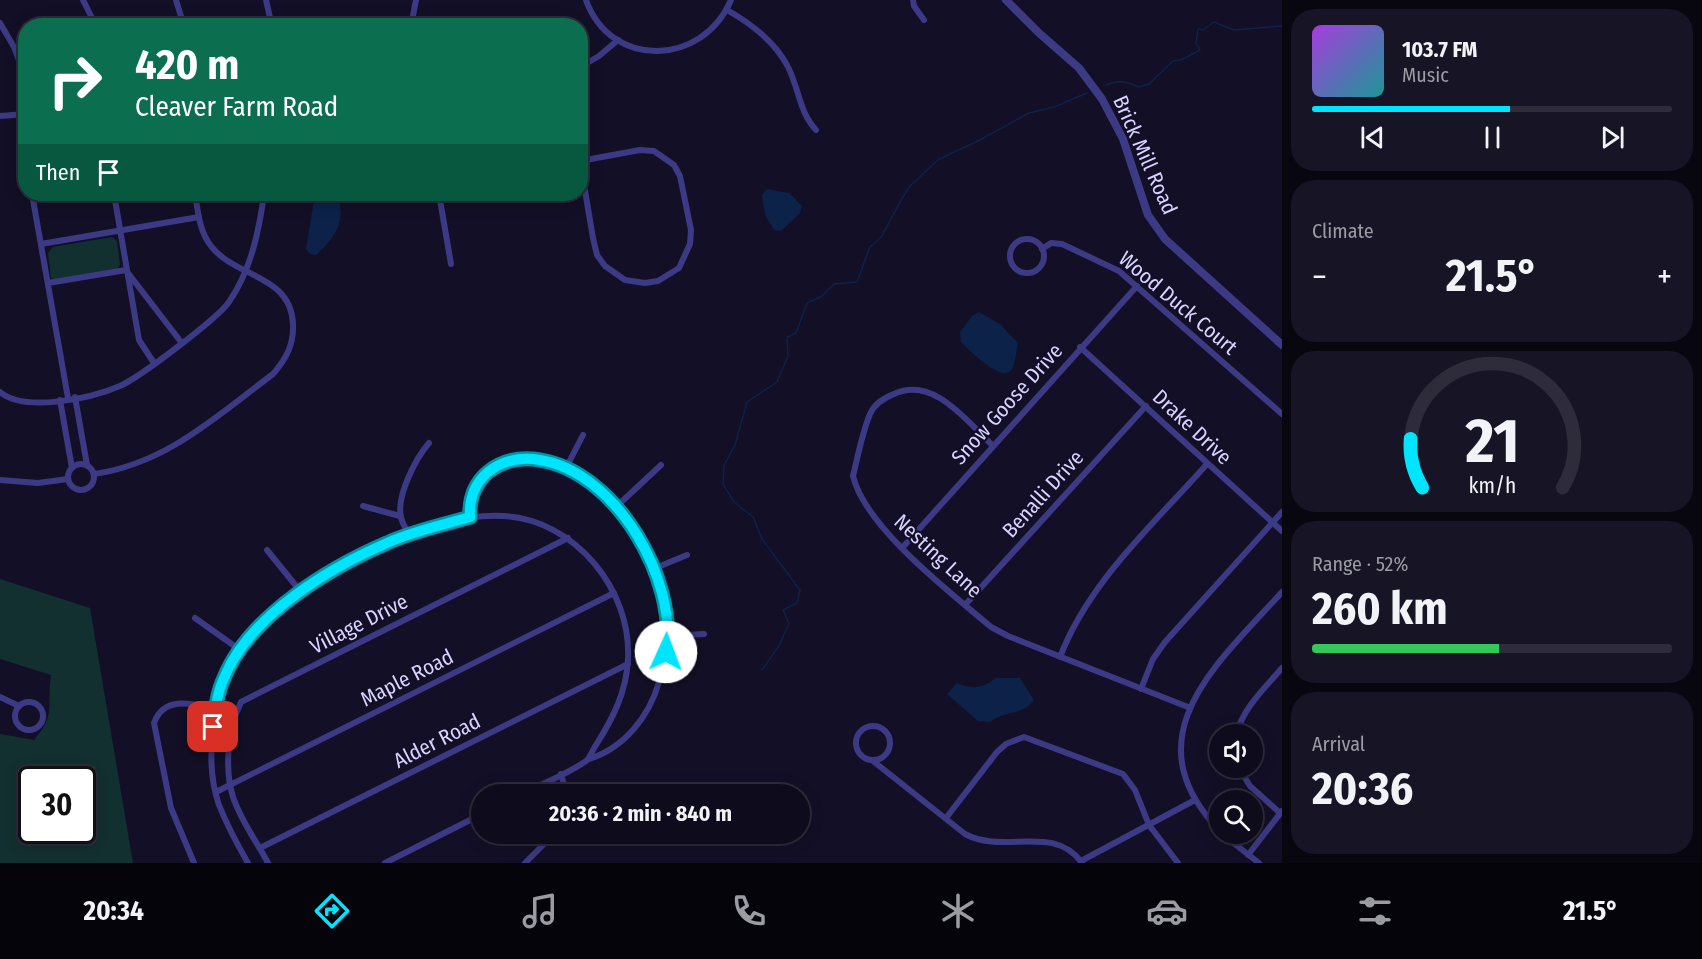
<!DOCTYPE html>
<meta charset="utf-8">
<style>
body{margin:0;font-family:"Fira Sans Condensed",sans-serif;background:#171425;color:#f1f3f6;height:100vh;display:flex;flex-direction:column;font-size:22px;white-space:nowrap}
*{box-sizing:border-box;margin:0}
p{font-size:20px;color:#9b9ba3}
.icon{flex:none;width:33px;height:33px;fill:none;stroke:currentColor;stroke-width:2;stroke-linecap:round;stroke-linejoin:round}
.map{position:relative;flex:1;overflow:hidden}
.side{display:flex;flex-direction:column;gap:9px;padding:9px;background:#08060f;width:420px}
.side>*{flex:none}
.banner{position:absolute;left:18px;top:18px;width:570px;height:183px;border-radius:24px;box-shadow:0 3px 15px #0003,0 0 0 2px #2e2b3b;background:#0b6e4f;color:#fff;overflow:hidden}
.controls{position:absolute;left:1209px;top:724px;display:grid;gap:12px}
.controls a{display:grid;place-items:center;width:54px;height:54px;border-radius:50%;background:#0e0b1c;box-shadow:0 3px 15px #0003,0 0 0 2px #2e2b3b;font-size:30px}
.speed{position:absolute;left:18px;top:766px;display:flex;gap:12px;font-size:30px;font-weight:700;text-align:center}
.speed>*{display:grid;place-content:center;width:78px;height:78px;border-radius:50%;background:#0e0b1c;box-shadow:0 3px 15px #0003,0 0 0 2px #2e2b3b;line-height:1}
.speed .limit{border:3px solid #111;border-radius:9px;background:#fff;color:#111}
.pin{position:absolute;display:grid;place-items:center;width:51px;height:51px;color:#fff;margin:-26px;border-radius:12px;box-shadow:0 3px 9px #0006}
.me{position:absolute;width:66px;margin:-33px;rotate:2deg;stroke-linejoin:round;filter:drop-shadow(0 0 4px #0008)}
.turn{display:flex;align-items:center;gap:21px;height:126px;padding:0 18px;font-size:27px}
.turn .icon{width:78px;height:78px;stroke-width:2.5}
.turn b{display:block;font-size:42px;line-height:51px}
.then{display:flex;align-items:center;height:57px;padding:0 18px;background:#0003;gap:12px;font-size:22px}
.big{font-size:45px;font-weight:700;line-height:1.1}
.side .widget{flex:1;display:flex;flex-direction:column;justify-content:center;gap:9px;min-width:0;padding:0 21px;border-radius:24px;background:#171425}
.side .dial{align-items:center;gap:0}
.dial svg{height:156px;overflow:visible;fill:none;stroke:#2e2b3b;stroke-width:7;stroke-linecap:round;text-anchor:middle}
.dial text{fill:#f1f3f6;stroke:none}
.song{display:flex;align-items:center;gap:18px}
.cover{width:72px;height:72px;border-radius:9px;background:linear-gradient(135deg,hsl(280 70% 55%),hsl(180 70% 35%))}
.played{height:6px;border-radius:3px;background:linear-gradient(90deg,#00e5ff 55%,#2e2b3b 55%)}
.keys{display:flex;justify-content:space-around;direction:ltr}
.heat{display:flex;justify-content:space-between;align-items:center;font-size:33px;direction:ltr}
.charge{height:9px;border-radius:4px;background:linear-gradient(90deg,#34c759 52%,#2e2b3b 0)}
.trip{position:absolute;left:471px;top:784px;width:339px;height:60px;border-radius:30px;background:#0e0b1c;box-shadow:0 3px 15px #0003,0 0 0 2px #2e2b3b;font-weight:700;line-height:60px;text-align:center}
.tabs{display:flex;height:96px;justify-content:space-around;align-items:center;background:#06040b;color:#9b9ba3}
.tabs .icon{width:42px;height:42px}
.tabs .current{color:#00e5ff}
.tabs b{font-size:27px;color:#f1f3f6}
main{display:flex;flex:1;min-height:0}
.map>svg:first-child{display:block}
.green{fill:#12302f;fill-rule:evenodd}
.water{fill:#0c2248}
.lines{fill:none;stroke-linecap:round;stroke-linejoin:round}
.stream{stroke:#0c2248;stroke-width:1.5}
.minor{stroke:#3d3a85;stroke-width:6}
.tertiary{stroke:#3d3a85;stroke-width:8}
.route-casing{stroke:#0095a6;stroke-width:15}
.route{stroke:#00e5ff;stroke-width:10}
.labels{text-anchor:middle;stroke-width:4.5;stroke-linejoin:round;paint-order:stroke}
.street-label{font-size:21px;fill:#d9d4ff;stroke:#130f26}
</style>
<main>
<div class="map">
<svg width="1282" height="863" viewBox="0 0 1282 863">
<rect width="100%" height="100%" fill="#130f26"/>
<g class="green">
<polygon points="112,237 117,241 120,265 117,269 57,280 51,278 48,253 53,247"/>
<path d="M0,579L90,608L133,863H0V734L34,740C57,713 46,707 51,675L0,659ZM32,780H82V831H32Z"/>
</g>
<g class="water">
<polygon points="767,189 789,193 802,206 800,213 781,231 774,230 765,215 762,195"/>
<path d="M315,194H337C347,221 335,238 316,255L310,254L306,249Z"/>
<path d="M979,312L1000,324L1018,343C1016,350 1016,364 1011,370C1002,383 969,350 961,342L960,332L972,316Z"/>
<path d="M996,678H1020L1034,700C1023,716 1004,710 990,722L978,721L947,694L957,683C973,690 983,688 996,678Z"/>
</g>
<g class="lines">
<g class="stream">
<path d="M1106,85C1119,80 1126,81 1138,87L1149,84L1173,61L1181,60L1200,50L1196,43L1198,29L1203,30L1214,22L1234,30L1282,26"/>
<polyline points="762,670 779,646 789,623 783,610 797,603 800,590 762,539 753,517 734,502 723,484 724,465 735,445 747,402 777,382 788,356 787,337 796,333 807,303 821,297 834,284 857,282 870,247 882,236 901,200 910,186 939,159 976,142 1029,113 1054,107 1087,93"/>
</g>
<g class="minor">
<polyline points="83,0 96,26"/>
<polyline points="176,0 184,26"/>
<polyline points="266,0 272,26"/>
<path d="M586,0C611,70 703,66 731,0"/>
<polyline points="913,0 914,6 924,20"/>
<path d="M727,10C750,23 776,43 788,67C799,88 799,112 816,130"/>
<polyline points="0,23 14,47 26,79"/>
<polyline points="411,26 416,0"/>
<polyline points="580,67 599,56 618,40"/>
<polyline points="0,116 26,114"/>
<polygon points="640,150 654,151 674,165 680,176 691,230 690,244 679,268 658,281 645,283 625,280 605,266 597,255 593,238 580,161"/>
<polyline points="32,194 68,398"/>
<polyline points="114,194 139,340 154,363"/>
<polyline points="439,194 451,264"/>
<circle cx="1027" cy="256" r="17"/>
<polyline points="41,244 199,217"/>
<polyline points="1042,249 1051,243 1062,244 1119,271 1282,414"/>
<polyline points="128,273 181,342"/>
<polyline points="48,283 126,270"/>
<polyline points="1080,347 1282,531"/>
<path d="M0,392C25,413 92,398 120,386C140,377 217,319 229,302C251,270 259,231 264,194"/>
<polyline points="75,397 87,465"/>
<polyline points="60,400 72,468"/>
<path d="M992,445C966,420 933,376 894,394C884,398 875,403 870,414C862,433 858,456 853,476C865,527 950,592 991,627L1008,636L1188,707"/>
<circle cx="81" cy="477" r="13"/>
<polyline points="566,468 583,435"/>
<path d="M94,474C166,464 217,416 273,374C286,359 294,345 293,324C291,274 235,278 211,246C199,231 198,211 195,194"/>
<polyline points="0,480 38,483 68,479"/>
<polyline points="363,506 400,516"/>
<polyline points="616,507 661,465"/>
<path d="M470,517C469,500 474,484 488,473C528,438 585,473 615,506C635,528 650,556 660,584C671,616 669,651 659,682C649,717 624,748 589,759"/>
<path d="M409,534C406,529 402,523 401,517C396,496 416,458 429,443"/>
<polyline points="903,547 1137,286"/>
<polyline points="267,550 301,592"/>
<polyline points="653,569 687,555"/>
<polyline points="965,605 1146,406"/>
<polyline points="195,618 240,650"/>
<polyline points="668,636 704,634"/>
<path d="M1060,657C1089,581 1154,524 1207,464"/>
<polyline points="1141,689 1153,659 1165,642 1282,512"/>
<polyline points="0,697 19,706"/>
<circle cx="29" cy="716" r="14"/>
<circle cx="873" cy="743" r="17"/>
<path d="M1236,735C1243,708 1264,689 1282,668"/>
<path d="M873,761L965,834C1004,855 1054,823 1082,863"/>
<polyline points="1239,768 1250,786 1280,813"/>
<polyline points="561,774 567,795"/>
<polyline points="216,792 614,593"/>
<polyline points="946,818 997,752 1006,744 1024,737 1123,774 1135,790 1149,825 1178,863"/>
<path d="M1220,831C1129,737 1217,664 1282,592"/>
<polyline points="1222,834 1259,863"/>
<polyline points="260,848 628,664"/>
<polyline points="1248,855 1282,811"/>
<polyline points="1081,861 1195,800"/>
<path d="M194,863L171,808L154,723C164,695 193,704 215,709"/>
<path d="M248,863C237,844 227,825 219,805C211,782 210,755 213,731C214,713 217,693 224,676C251,618 314,578 370,551C410,532 459,513 504,516C575,520 632,590 628,660C626,693 613,718 596,745C592,750 591,757 586,761C566,775 541,784 520,795"/>
<path d="M268,863C257,842 241,821 233,797C224,768 228,729 241,702L568,538"/>
<polyline points="385,863 482,814"/>
<polyline points="525,863 554,834"/>
</g>
<polyline class="tertiary" points="1006,0 1039,33 1079,68 1102,99 1123,139 1148,215 1165,239 1282,345"/>
</g>
<g class="lines">
<g class="route-casing">
<path id="route" d="M213,727C215,711 217,693 224,678C249,616 329,568 387,543C413,531 443,525 470,517C469,499 474,484 488,472C503,460 522,457 540,460C616,472 678,580 666,652"/>
</g>
<use href="#route" class="route"/>
</g>
<g class="labels">
<g class="street-label">
<text transform="translate(1145 155) rotate(66)" y="7">Brick Mill Road</text>
<text transform="translate(1178 303) rotate(40)" y="7">Wood Duck Court</text>
<text transform="translate(1007 404) rotate(-48)" y="7">Snow Goose Drive</text>
<text transform="translate(1192 427) rotate(43)" y="7">Drake Drive</text>
<text transform="translate(1043 494) rotate(-48)" y="7">Benalli Drive</text>
<text transform="translate(938 556) rotate(43)" y="7">Nesting Lane</text>
<text transform="translate(359 624) rotate(-27)" y="7">Village Drive</text>
<text transform="translate(407 678) rotate(-27)" y="7">Maple Road</text>
<text transform="translate(437 741) rotate(-27)" y="7">Alder Road</text>
</g>
</g>
</svg>
<div class="controls">
<a><svg class="icon" aria-label="sound" viewBox="0 0 24 24"><path d="M4 9h4l5-4v14l-5-4H4zM17 9q2 3 0 6"/></svg></a>
<a><svg class="icon" aria-label="search" viewBox="0 0 24 24"><circle cx="10" cy="10" r="6"/><path d="M15 15l6 6"/></svg></a>
</div>
<div class="speed"><div class="limit">30</div></div>
<div class="pin" style="left:213px;top:727px;background:#d93025"><svg class="icon" aria-label="arrive" viewBox="0 0 24 24"><path d="M6 21V4h12l-3 4 3 4H6"/></svg></div>
<svg class="me" style="left:666px;top:652px" viewBox="-20 -20 40 40"><circle r="19" fill="#fff"/><path d="M0-13L10 11 0 6-10 11z" fill="#00e5ff"/></svg>
<div class="trip">20:36 · 2 min · 840 m</div>
<div class="banner">
<div class="turn"><svg class="icon" aria-label="right" viewBox="0 0 24 24"><path d="M7 20v-9h11M14 6l5 5-5 5"/></svg><div><b>420 m</b>Cleaver Farm Road</div></div>
<div class="then">Then<svg class="icon" aria-label="arrive" viewBox="0 0 24 24"><path d="M6 21V4h12l-3 4 3 4H6"/></svg></div>
</div>
</div>
<section class="side">
<div class="widget">
<div class="song"><i class="cover"></i><div><b>103.7 FM</b><p>Music</p></div></div>
<div class="played"></div>
<div class="keys"><svg class="icon" aria-label="previous" viewBox="0 0 24 24"><path d="M18 5L8 12l10 7zM5 5v14"/></svg><svg class="icon" aria-label="pause" viewBox="0 0 24 24"><path d="M8 5v14M16 5v14"/></svg><svg class="icon" aria-label="next" viewBox="0 0 24 24"><path d="M6 5l10 7-10 7zM19 5v14"/></svg></div>
</div>
<div class="widget"><p>Climate</p>
<div class="heat"><a>−</a><b class="big">21.5°</b><a>+</a></div>
</div>
<div class="widget dial"><svg viewBox="0 0 100 80">
<path d="M14 69A42 42 0 1 1 86 69"/>
<path d="M14 69A42 42 0 0 1 8 44" stroke="#00e5ff"/>
<text x="50" y="56" font-size="32" font-weight="700">21</text>
<text x="50" y="72" font-size="11">km/h</text>
</svg></div>
<div class="widget"><p>Range · 52%</p><b class="big">260 km</b><div class="charge"></div></div>
<div class="widget"><p>Arrival</p><b class="big">20:36</b></div>
</section>
</main>
<nav class="tabs">
<b>20:34</b>
<svg class="icon current" aria-label="directions" viewBox="0 0 24 24"><path d="M12 3l9 9-9 9-9-9zM9 14v-3h6M13 9l2 2-2 2"/></svg>
<svg class="icon" aria-label="music" viewBox="0 0 24 24"><path d="M9 18V5l10-2v13"/><circle cx="6" cy="18" r="3"/><circle cx="16" cy="16" r="3"/></svg>
<svg class="icon" aria-label="phone" viewBox="0 0 24 24"><path d="M5 4h4l2 5-3 2q2 4 5 5l2-3 5 2v4C11 20 4 13 5 4z"/></svg>
<svg class="icon" aria-label="climate" viewBox="0 0 24 24"><path d="M12 3v18M4 7l16 10M4 17L20 7"/></svg>
<svg class="icon" aria-label="car" viewBox="0 0 24 24"><path d="M5 17H2v-5l4-1 3-4h7l3 4 3 1v5h-3M9 17h6M6 11h13"/><circle cx="7" cy="17" r="2"/><circle cx="17" cy="17" r="2"/></svg>
<svg class="icon" aria-label="filters" viewBox="0 0 24 24"><path d="M4 7h16M4 17h16"/><circle cx="9" cy="7" r="2"/><circle cx="15" cy="17" r="2"/></svg>
<b>21.5°</b>
</nav>
